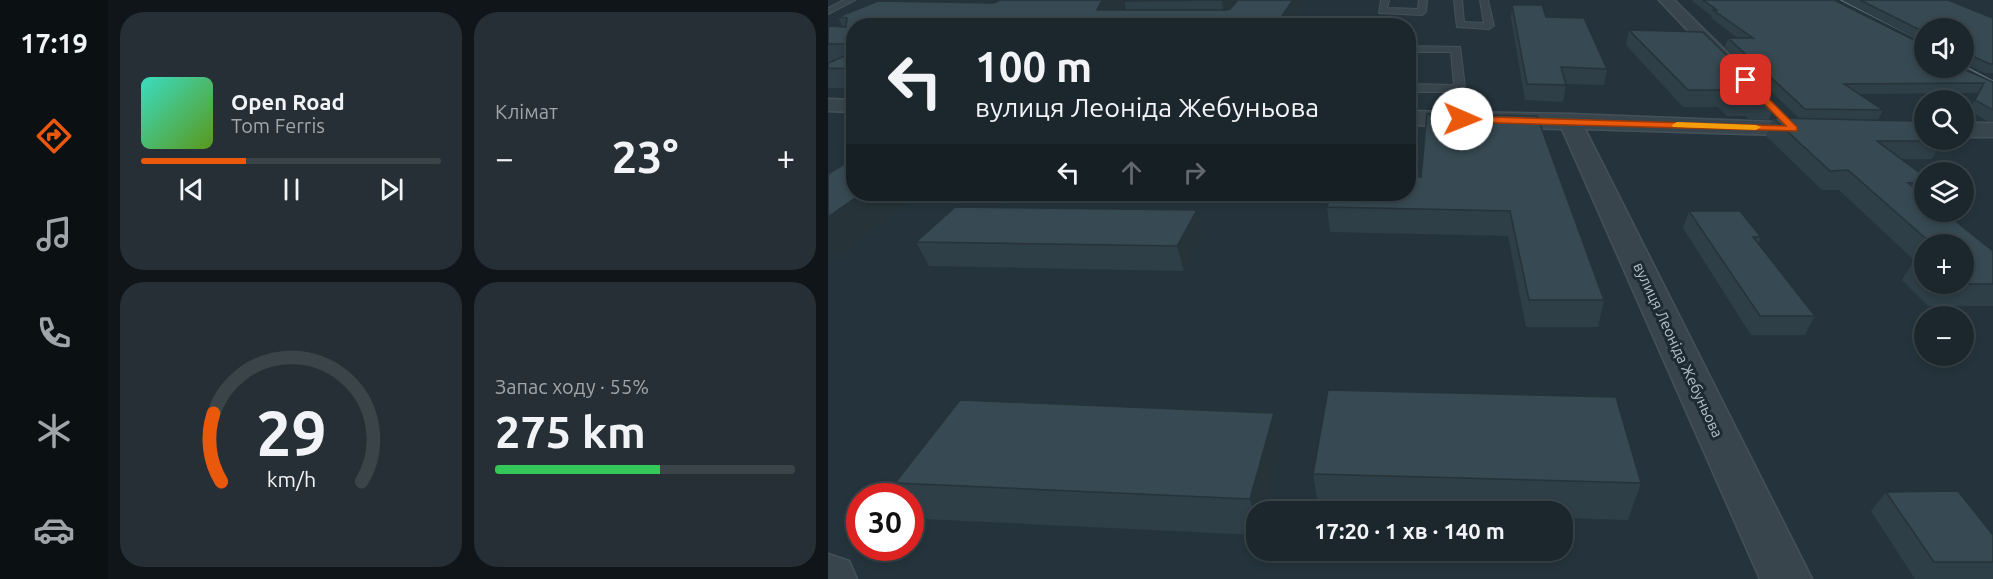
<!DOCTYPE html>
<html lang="uk">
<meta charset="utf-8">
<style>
body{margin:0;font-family:Ubuntu,sans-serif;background:#252f35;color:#f1f3f6;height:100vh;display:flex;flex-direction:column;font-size:22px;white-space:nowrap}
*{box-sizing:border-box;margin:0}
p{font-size:20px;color:#a0a5aa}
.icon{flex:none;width:33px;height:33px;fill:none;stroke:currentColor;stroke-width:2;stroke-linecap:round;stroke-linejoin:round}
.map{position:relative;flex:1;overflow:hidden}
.side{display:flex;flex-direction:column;gap:12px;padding:12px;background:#0f1519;width:720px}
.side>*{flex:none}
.top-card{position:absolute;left:18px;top:18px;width:570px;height:183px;border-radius:24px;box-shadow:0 3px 9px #0003,0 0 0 2px #3a4449;background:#1c272d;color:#f1f3f6;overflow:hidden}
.controls{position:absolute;left:1086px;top:18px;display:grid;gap:12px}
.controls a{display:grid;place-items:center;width:60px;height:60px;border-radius:50%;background:#1c272d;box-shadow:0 3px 9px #0003,0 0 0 2px #3a4449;font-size:30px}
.speed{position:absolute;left:18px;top:483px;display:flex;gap:12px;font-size:30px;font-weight:700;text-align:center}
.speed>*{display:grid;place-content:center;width:78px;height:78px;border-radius:50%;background:#1c272d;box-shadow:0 3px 9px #0003,0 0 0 2px #3a4449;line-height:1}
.speed .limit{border:9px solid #d22;background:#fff;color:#111}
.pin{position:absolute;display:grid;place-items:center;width:51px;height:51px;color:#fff;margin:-26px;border-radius:12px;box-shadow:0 3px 9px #0006}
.me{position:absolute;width:66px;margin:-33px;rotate:91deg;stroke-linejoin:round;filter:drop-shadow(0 0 4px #0008)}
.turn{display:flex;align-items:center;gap:21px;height:126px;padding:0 30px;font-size:27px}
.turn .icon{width:78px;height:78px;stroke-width:2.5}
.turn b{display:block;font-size:42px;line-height:51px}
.lanes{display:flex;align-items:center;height:57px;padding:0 30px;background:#0003;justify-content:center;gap:30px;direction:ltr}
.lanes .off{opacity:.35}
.big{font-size:45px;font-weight:700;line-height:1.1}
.side .tile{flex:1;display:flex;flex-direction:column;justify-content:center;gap:9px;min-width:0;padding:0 21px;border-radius:24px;background:#252f35}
.side .dial{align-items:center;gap:0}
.dial svg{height:156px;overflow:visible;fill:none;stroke:#3a4449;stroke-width:7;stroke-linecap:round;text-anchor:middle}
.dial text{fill:#f1f3f6;stroke:none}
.song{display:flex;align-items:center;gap:18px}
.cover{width:72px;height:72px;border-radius:9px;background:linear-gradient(135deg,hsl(170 70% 55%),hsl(90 70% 35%))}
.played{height:6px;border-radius:3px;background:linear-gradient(90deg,#ea580c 35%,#3a4449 35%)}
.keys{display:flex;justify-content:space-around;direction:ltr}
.heat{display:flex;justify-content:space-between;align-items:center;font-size:33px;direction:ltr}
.charge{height:9px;border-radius:4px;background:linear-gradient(90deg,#34c759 55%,#3a4449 0)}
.side .tiles{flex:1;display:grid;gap:12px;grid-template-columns:repeat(2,1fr)}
.trip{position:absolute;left:418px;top:501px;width:327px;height:60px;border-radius:24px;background:#1c272d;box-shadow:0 3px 9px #0003,0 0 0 2px #3a4449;font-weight:700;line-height:60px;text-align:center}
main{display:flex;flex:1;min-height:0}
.tab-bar{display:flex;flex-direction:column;width:108px;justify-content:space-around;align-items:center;background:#0b1012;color:#a0a5aa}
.tab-bar .icon{width:42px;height:42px}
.tab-bar .active{color:#ea580c}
.tab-bar b{font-size:27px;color:#f1f3f6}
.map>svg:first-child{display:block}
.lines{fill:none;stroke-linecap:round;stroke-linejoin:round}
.service-casing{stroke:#455158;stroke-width:2}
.minor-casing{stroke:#455158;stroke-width:3}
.service{fill:#39454c;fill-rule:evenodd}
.minor{fill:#39454c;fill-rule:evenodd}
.tram{stroke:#5b6a73;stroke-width:1.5}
.wall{fill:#2f3f47;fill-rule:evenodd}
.shaded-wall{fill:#263339}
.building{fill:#374952;stroke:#263339;stroke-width:1.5}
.route{fill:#ea580c;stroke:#983908;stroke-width:1.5}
.slow{fill:#f59e0b}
.labels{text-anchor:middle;stroke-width:6;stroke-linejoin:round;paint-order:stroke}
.street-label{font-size:15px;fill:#b4c0c7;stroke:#1e2a31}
</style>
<main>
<nav class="tab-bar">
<b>17:19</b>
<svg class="icon active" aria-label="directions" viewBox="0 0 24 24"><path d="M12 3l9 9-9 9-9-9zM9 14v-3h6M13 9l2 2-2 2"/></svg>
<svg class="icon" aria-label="music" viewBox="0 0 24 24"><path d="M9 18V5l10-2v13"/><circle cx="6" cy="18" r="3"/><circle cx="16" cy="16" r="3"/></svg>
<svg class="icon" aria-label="phone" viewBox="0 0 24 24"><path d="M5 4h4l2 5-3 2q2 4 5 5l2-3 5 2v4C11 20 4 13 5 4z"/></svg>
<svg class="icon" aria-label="climate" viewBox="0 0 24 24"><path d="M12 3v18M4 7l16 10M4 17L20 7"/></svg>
<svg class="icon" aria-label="car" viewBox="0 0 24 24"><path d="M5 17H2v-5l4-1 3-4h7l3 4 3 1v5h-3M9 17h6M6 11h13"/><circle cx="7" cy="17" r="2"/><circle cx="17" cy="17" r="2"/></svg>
</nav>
<section class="side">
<div class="tiles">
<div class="tile">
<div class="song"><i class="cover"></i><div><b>Open Road</b><p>Tom Ferris</p></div></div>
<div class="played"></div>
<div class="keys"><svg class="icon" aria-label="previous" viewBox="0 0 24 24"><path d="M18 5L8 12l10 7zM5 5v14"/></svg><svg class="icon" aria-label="pause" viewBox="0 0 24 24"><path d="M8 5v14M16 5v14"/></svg><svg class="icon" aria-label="next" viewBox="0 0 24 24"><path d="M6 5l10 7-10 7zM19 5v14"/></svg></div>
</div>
<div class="tile"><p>Клімат</p>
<div class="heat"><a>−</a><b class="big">23°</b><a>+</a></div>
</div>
<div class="tile dial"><svg viewBox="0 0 100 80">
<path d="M14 69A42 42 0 1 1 86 69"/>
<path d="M14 69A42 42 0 0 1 10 34" stroke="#ea580c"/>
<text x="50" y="56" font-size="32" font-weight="700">29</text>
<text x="50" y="72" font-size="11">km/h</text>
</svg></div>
<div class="tile"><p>Запас ходу · 55%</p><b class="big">275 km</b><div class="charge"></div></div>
</div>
</section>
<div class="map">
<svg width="1165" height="579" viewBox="0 0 1165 579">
<rect width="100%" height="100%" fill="#25343c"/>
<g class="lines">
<g class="service-casing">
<g id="service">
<polygon points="16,0 27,0 0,14 0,8"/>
<polygon points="553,0 561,0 559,8 590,9 591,0 599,0 598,12 594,15 551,13"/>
<polygon points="626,0 634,0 636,22 656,23 652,0 660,0 666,26 661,29 629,27"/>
<polygon points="580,46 632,47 641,119 640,122 635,123 629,119 626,92 580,92 580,84 626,85 623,52 580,52"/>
</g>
</g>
<g class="minor-casing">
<g id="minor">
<polygon points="831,0 846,0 907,60 910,64 907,68 895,68"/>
<polygon points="0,99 26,100 26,112 0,111"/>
<polygon points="580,111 742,114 995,124 998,129 995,134 987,136 757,129 984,579 932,579 734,129 580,125"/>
<rect x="1136" y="123" width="29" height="14"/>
<polygon points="0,554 21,561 29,579 0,579"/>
</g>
</g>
<use href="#service" class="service"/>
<use href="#minor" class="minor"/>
<g class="tram">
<polyline points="1013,0 1096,42"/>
<polyline points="1136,66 1165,81"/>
</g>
</g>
<g class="wall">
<path d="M172,0H477L460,26H26V88H0V63L2,62H0V26L15,27L10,17L166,3ZM297,5L298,10H290Z"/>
<path d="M863,0H1006L1096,45V68H1133L1165,82V121H1159L1141,110L1151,93L1031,94L1055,110L1050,120L1085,121L1096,129V140H1113L1114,141L1104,159H1074L1096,176V212H1116L1165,251V306H1100L1074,280L1086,260L1011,190H994L938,136L945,118L972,119L897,47L900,38H910L883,18L884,16ZM1096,244H1136V284H1096Z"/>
<polygon points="1014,0 1120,0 1165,18 1165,73 1157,73 1136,63 1096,28 1096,43"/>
<polygon points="684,5 718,17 779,69 776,85 738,84 735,102 697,100 683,18"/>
<polygon points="801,30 947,103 941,120 921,119 917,116 899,116 890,107 855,107 798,45"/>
<polygon points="599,114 776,300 770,327 698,327 680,236 502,232 499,207 593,177"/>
<polygon points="369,210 375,234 356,271 101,266 88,242"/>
<polygon points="861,211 933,237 930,244 987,316 977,335 923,335 855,228"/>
<polygon points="446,413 453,450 429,512 429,535 97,519 82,502 82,496 78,496 67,483"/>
<polygon points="485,474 813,483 800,520 735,518 735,512 491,511"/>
<polygon points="1058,492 1165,535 1165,579 1087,579 1043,511"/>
</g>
<g class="shaded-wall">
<polygon points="276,0 305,0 296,1 297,5 278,18 269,10 273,2"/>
<polygon points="394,0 411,0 396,17"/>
<polygon points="465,0 477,0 460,26 447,26"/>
<polygon points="33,194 92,194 0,266 0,217"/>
<polygon points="369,210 375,234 356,271 349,246"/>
<polygon points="446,413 453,450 437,512 429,512 429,526 422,499"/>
</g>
<g class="building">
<polygon points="172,0 276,0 273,2 269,10 398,10 402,9 410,0 465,0 447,26 26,26 26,44 0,44 0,26 18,27 19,18 10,17 50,1 166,3"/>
<polygon points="296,0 394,0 296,1"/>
<polygon points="875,0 1006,0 1096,45 1096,68 1133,68 1165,82 1165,110 1147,100 1156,83 1016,84 1055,110 977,109 900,38 925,38 885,10 889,10"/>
<polygon points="1032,0 1120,0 1165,18 1165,64 1162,64 1140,54 1139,56 1136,57 1136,28 1096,28 1096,32"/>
<polygon points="684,5 714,5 718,17 756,18 779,69 733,67 738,85 699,84"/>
<polygon points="801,30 875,32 947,103 926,102 923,99 905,99 896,90 860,90"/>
<polygon points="26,52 26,69 0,68 0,63"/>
<polygon points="599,114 709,116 776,300 701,300 682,211 499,207 503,194 580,194 580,176 593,177"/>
<polygon points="945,118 1085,121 1096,129 1096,140 1113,140 1114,141 1049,141 1096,176 1096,182 1080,183 1096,196 1096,212 1116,212 1165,251 1165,284 1114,284 1136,284 1136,244 1104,244 1020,170 1002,171"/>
<polygon points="26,158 26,194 33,194 0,217 0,174"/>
<polygon points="127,207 369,210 349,246 88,242"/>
<polygon points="861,211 912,211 933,237 925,237 987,316 932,316"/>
<polygon points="1087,258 1096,258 1096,267"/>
<polygon points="500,390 788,397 813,483 485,474"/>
<polygon points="132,400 446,413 422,499 67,483"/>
<polygon points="1130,491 1165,535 1165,562 1106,562 1058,492"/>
</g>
<polygon class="route" points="915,79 921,79 969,127 969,131 634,122 630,119 634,116 958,126 915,82"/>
<polygon class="slow" points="849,122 928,125 933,127 928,130 845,127 844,125"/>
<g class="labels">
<g class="street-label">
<text transform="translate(850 350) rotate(65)" y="5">вулиця Леоніда Жебуньова</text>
</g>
</g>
</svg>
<div class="controls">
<a><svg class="icon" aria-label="sound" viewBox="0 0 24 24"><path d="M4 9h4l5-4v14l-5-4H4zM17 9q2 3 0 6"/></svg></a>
<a><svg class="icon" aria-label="search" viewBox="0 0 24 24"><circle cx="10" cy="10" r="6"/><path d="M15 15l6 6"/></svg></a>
<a><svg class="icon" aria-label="layers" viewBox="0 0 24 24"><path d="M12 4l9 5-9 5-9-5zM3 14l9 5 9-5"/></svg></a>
<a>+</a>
<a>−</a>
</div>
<div class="speed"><div class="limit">30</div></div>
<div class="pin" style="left:918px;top:80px;background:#d93025"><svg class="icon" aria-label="arrive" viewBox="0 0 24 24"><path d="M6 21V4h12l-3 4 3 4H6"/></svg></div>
<svg class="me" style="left:634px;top:119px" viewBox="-20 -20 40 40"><circle r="19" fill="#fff"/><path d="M0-13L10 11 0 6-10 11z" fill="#ea580c"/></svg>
<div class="trip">17:20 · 1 хв · 140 m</div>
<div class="top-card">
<div class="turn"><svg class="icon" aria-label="left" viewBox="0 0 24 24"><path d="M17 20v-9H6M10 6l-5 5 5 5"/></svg><div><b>100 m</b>вулиця Леоніда Жебуньова</div></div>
<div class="lanes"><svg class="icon" aria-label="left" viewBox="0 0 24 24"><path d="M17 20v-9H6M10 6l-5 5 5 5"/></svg><svg class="icon off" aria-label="ahead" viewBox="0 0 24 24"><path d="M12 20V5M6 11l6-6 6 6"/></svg><svg class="icon off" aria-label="right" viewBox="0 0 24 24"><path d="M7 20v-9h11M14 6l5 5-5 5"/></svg></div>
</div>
</div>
</main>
